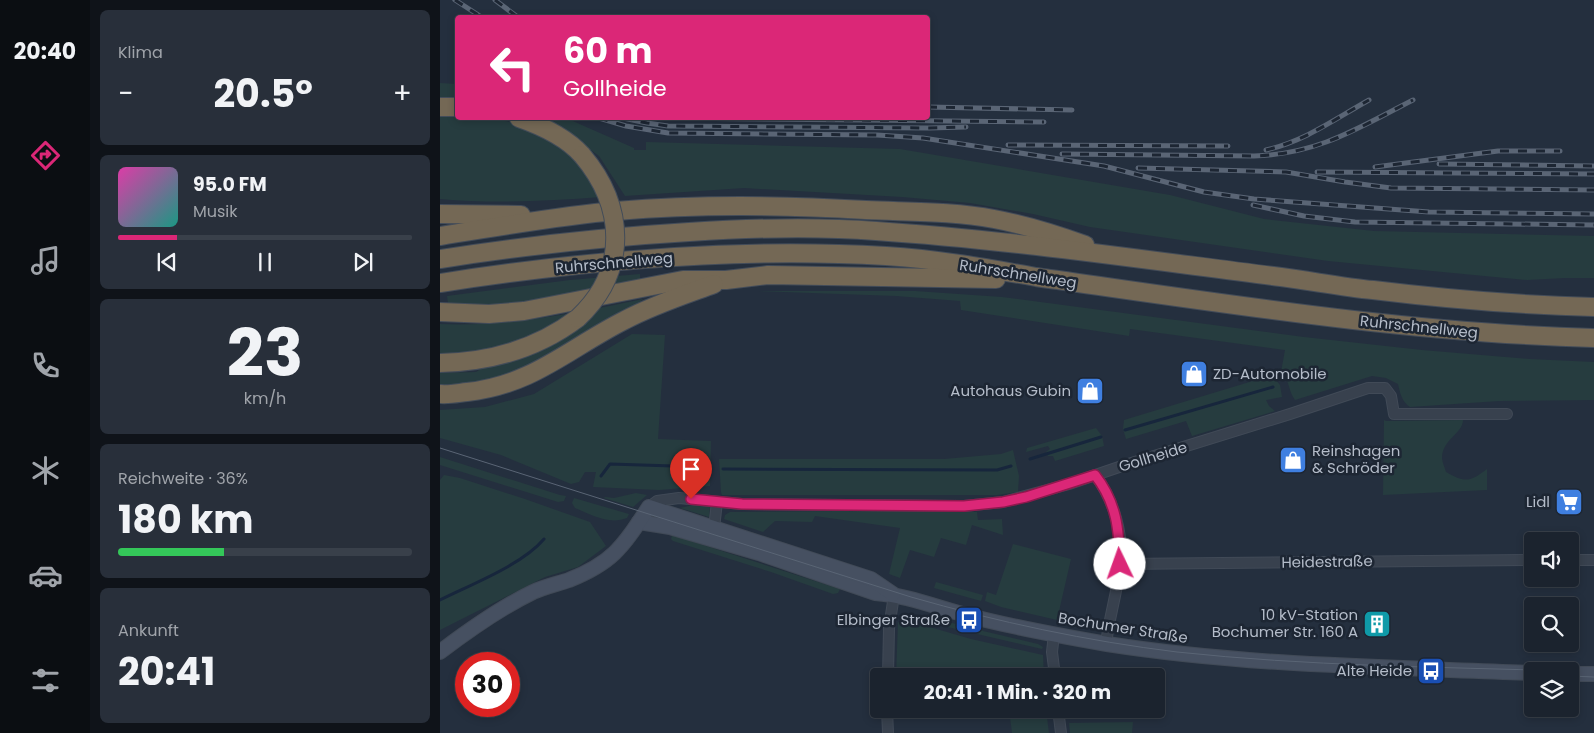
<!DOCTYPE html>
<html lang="de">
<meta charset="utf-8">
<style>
body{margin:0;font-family:Poppins,sans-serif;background:#282f3a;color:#f1f3f6;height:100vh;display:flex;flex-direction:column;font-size:19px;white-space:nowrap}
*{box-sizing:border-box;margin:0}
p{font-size:16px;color:#a0a4aa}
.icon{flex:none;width:28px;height:28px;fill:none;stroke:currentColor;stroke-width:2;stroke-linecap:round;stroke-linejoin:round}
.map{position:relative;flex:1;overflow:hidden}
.details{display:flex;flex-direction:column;gap:10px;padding:10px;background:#0f1319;width:350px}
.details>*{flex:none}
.top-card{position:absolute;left:15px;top:15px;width:475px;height:105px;border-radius:5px;box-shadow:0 2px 8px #0003,0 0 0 1px #39404a;background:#db2777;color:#fff;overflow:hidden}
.buttons{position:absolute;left:1084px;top:532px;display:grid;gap:10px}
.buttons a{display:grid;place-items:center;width:55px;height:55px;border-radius:5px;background:#1b232e;box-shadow:0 2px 8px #0003,0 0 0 1px #39404a;font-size:25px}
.speed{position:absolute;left:15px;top:652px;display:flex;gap:10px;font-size:25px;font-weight:700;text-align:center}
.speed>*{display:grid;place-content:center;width:65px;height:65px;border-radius:50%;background:#1b232e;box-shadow:0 2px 8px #0003,0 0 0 1px #39404a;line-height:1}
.speed .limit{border:8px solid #d22;background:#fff;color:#111}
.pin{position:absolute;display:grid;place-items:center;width:42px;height:42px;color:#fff;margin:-51px -21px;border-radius:50% 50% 50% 0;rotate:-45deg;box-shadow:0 0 5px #0007}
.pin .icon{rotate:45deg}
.me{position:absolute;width:55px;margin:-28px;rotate:357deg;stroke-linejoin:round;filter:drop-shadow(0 0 4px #0008)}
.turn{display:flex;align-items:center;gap:18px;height:105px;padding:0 25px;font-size:22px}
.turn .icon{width:65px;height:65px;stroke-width:2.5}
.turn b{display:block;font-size:35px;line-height:42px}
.big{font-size:38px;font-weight:700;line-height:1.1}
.details .card{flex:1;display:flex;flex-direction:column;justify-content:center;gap:8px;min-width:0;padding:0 18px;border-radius:8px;background:#282f3a}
.details .dial{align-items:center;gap:0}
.dial b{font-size:65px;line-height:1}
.song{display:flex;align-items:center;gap:15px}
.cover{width:60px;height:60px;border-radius:8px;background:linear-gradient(135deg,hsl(320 70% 55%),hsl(170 70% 35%))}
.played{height:5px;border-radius:2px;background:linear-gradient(90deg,#db2777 20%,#39404a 20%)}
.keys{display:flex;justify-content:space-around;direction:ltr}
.heat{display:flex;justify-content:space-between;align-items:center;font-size:28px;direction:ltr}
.charge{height:8px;border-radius:4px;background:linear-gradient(90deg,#34c759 36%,#39404a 0)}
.trip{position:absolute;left:430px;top:668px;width:295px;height:50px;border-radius:5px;background:#1b232e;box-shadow:0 2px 8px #0003,0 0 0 1px #39404a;font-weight:700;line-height:50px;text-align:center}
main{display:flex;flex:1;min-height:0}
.tabs{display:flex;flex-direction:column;width:90px;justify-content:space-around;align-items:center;background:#0b0e12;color:#a0a4aa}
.tabs .icon{width:35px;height:35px}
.tabs .selected{color:#db2777}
.tabs b{font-size:22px;color:#f1f3f6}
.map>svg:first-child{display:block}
.green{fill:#263c3f}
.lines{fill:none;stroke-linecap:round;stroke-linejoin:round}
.stream{stroke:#17263c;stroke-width:3}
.minor-casing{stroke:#414a57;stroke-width:12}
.secondary-casing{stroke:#414a57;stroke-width:16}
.motorway-casing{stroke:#434c59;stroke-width:20}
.minor{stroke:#38414e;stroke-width:10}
.secondary{stroke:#465061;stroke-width:14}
.motorway{stroke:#746855;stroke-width:18}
.tram{stroke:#5a6575;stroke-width:1}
.rail-casing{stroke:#5a6575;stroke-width:5}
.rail{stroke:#1d2633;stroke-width:3;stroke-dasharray:9;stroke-linecap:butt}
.motorway-bridge-casing{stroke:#434c59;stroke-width:20;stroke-linecap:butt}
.motorway-bridge{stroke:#746855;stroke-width:18}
.route-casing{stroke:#8e194d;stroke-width:12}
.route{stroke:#db2777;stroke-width:9}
.labels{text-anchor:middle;stroke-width:5;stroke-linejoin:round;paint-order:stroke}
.street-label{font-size:15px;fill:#b4bcc9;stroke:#1d2633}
.poi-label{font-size:15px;fill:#b4bcc9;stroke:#1d2633;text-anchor:end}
</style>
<main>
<nav class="tabs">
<b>20:40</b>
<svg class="icon selected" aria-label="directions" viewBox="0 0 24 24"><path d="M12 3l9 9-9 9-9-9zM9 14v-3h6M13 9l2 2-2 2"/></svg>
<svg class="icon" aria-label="music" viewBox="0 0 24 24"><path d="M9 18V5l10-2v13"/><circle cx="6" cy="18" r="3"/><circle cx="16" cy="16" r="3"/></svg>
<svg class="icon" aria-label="phone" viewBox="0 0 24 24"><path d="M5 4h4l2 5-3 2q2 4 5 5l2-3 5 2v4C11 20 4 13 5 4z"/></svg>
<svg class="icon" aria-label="climate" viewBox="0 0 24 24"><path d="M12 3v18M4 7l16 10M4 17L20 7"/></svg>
<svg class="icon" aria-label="car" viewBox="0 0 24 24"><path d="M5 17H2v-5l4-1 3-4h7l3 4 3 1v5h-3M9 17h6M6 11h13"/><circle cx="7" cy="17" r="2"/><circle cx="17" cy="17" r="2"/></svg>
<svg class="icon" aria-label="filters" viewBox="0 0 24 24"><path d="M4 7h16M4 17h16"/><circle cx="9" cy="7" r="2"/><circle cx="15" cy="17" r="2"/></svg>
</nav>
<section class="details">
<div class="card"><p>Klima</p>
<div class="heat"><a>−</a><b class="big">20.5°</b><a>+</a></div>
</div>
<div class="card">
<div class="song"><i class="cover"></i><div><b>95.0 FM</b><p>Musik</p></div></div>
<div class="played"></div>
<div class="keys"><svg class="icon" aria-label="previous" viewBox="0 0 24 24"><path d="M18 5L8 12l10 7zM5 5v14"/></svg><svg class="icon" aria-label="pause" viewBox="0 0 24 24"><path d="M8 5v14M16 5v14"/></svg><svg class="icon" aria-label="next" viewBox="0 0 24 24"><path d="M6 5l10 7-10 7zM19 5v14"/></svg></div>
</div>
<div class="card dial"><b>23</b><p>km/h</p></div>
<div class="card"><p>Reichweite · 36%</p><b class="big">180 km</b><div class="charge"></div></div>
<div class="card"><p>Ankunft</p><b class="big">20:41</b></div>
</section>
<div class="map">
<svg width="1154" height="733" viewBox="0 0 1154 733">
<rect width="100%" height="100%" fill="#242f3e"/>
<g class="green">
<polygon points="0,83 17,84 17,98 0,98"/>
<path d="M0,115H17L18,118C28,118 38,117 49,118C82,121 126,144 146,170C152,179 156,189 161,197C108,201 54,204 0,199Z"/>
<polygon points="101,118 126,118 194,148 194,150 206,150 206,142 460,149 730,195 824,219 934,231 1154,236 1154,278 1125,278 1087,280 888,261 650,227 593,214 530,203 462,197 304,188 185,196 159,156 113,123"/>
<path d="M200,274V279C149,290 95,305 42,305C30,305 19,306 8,303L7,296L130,280Z"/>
<path d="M317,291H475L562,297L864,337L982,350L1090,359L1154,362V400L1059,401L970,407C962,402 960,393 958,384L946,378L932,376L855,400C848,391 850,380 841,372L845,350L690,329L689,336L521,310L520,301L456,296Z"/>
<path d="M203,299L194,307L75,373L20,386H0V373L36,372L82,343L27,355H0V324C68,327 136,313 203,299Z"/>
<polygon points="192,334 225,335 218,439 271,441 270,486 219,490 153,487 156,472 145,472 139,482 131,484 61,455 0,438 0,410 45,407 94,394"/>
<polygon points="826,377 836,380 840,385 842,397 826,400 829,406 835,411 752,436 746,421 686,439 683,429 684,420"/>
<path d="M944,420L946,421L1023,420C1023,433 1003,439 1002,457C1002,462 1005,468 1006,472C1025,483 1030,482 1047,469V490L943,495Z"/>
<polygon points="656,428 662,436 664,446 615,461 613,456 608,456 606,452 610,449 608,446 586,452 587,448"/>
<polygon points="573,450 579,476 578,492 557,495 282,495 281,492 279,459 504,459 561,454"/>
<polygon points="0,457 120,495 126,496 124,501 118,502 0,465"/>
<polygon points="4,475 20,478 85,499 150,522 166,546 138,567 105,577 0,630 0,480"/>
<polygon points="196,493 207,495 193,507 164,498 165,497 174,498"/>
<path d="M134,498L189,514L187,518C169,525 152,515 135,508L132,503Z"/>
<polygon points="253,505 270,507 269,517 240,508"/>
<polygon points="494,510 537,512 538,520 562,519 563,535 532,525 526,545 501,538 494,557 470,550 460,578 449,574 460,528 375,516 372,522 335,521 323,532 284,519 285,515 290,512"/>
<polygon points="232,535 400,589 398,593 393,594 331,572 233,541 231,539"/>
<polygon points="573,544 631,559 617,620 561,607 545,601 547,592 556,595"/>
<polygon points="496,582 543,595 541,601 494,588"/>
<polygon points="496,619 516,624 515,626 521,627 522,625 525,626 526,629 525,631 495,624"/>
<polygon points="469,621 531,639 603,655 604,676 456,676 458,622 468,625"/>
<polygon points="536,627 540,628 543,631 598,644 603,647 602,649 537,634 535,632"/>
<polygon points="569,709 606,709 609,733 572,733"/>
<polygon points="693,722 692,733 630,733 629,723"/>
</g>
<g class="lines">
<g class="stream">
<polyline points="685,430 833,387"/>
<polyline points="590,459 661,437"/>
<polyline points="283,469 557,470 571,466"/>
<polyline points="161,476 170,464 265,467"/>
<path d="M0,600C32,584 82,565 104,539"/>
</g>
<g class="minor-casing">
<g id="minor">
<path d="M655,475C674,500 684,535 680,567C677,593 669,618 666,644"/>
<polyline points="209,507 217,501 239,498 301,504 524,506 563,502 629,484 682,466 850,414 928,388 945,388 951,396 954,414 1067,414"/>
<polyline points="274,528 277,502"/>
<polyline points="1130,560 1154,560"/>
<polyline points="681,564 1092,560"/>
<polyline points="614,634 612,652 615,676"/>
<polyline points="448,676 449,628 454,595"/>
<polyline points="447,709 448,733"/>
<polyline points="618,709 621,733"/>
</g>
</g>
<g class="secondary-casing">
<g id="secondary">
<path d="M199,522L230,527L319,553L435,593C467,595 498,608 530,616C575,628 621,636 667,644C808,666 950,667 1092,673"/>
<path d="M0,652C29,630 60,608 93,592C104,587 117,584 129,580C174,562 183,546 209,507L431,579L453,594"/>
<polyline points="1130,674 1154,674"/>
</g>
</g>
<g class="motorway-casing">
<g id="motorway">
<polyline points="0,107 18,107"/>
<path d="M79,118C102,126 126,137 142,155"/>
<polyline points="0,214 81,215"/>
<path d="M0,236C58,227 117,216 176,211C259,204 343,205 426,210C468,212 513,211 554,219C586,225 615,234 645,245"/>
<path d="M0,259C83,246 166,237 249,232C311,228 373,226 436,231C571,240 706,260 841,277C872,281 902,287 933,290C1006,299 1080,305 1154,307"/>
<path d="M0,283C147,260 297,247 446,256C496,259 546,268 596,277C781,303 967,333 1154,338"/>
<polyline points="0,312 49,314 84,311 243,280 286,280 328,275 556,279"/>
<path d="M0,363C51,362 97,349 138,318"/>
<path d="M0,394C9,395 18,393 27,392C93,385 129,348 185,320C213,305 244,295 274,284"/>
</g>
</g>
<use href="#minor" class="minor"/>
<use href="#secondary" class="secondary"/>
<use href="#motorway" class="motorway"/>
<g class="tram">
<path d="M0,448L471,597C558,622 647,641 737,652C867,666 998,667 1129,671"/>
<polyline points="1130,676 1154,677"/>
</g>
<g class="rail-casing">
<g id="rail">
<polyline points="15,0 43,18"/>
<polyline points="55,0 79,18"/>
<polyline points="488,107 632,110"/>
<polyline points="159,118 186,126 228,133 437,135 483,138 664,166 764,192 814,199 989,212 1154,214"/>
<polyline points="183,118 207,123 228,126 489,128 526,127"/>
<polyline points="224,118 604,122"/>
<polyline points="568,145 788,146"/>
<path d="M826,150C865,141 895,119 929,100"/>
<path d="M622,154L814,156C879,154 918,128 973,100"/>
<polyline points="999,164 1154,166"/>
<polyline points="935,167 1058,151 1120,151"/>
<polyline points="698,168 846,172 905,182 951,188 1154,190"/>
<polyline points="877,172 1154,174"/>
<polyline points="813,205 864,216 915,222 1154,225"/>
</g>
</g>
<use href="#rail" class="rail"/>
<g class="motorway-bridge-casing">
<path id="motorway-bridge" d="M138,318C189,270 185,206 142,155"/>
</g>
<use href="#motorway-bridge" class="motorway-bridge"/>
</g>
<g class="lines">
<g class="route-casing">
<path id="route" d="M251,499L302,504L524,506L563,502L586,497L655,475C677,503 679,530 680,564"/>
</g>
<use href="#route" class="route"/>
</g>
<defs>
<g id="shop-square" transform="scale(1.4375)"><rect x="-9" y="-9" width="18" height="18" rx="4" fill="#3f7fe0" stroke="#1d2633"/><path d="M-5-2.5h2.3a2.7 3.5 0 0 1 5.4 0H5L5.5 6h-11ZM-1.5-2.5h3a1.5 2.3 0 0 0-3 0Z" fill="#fff"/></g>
<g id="supermarket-square" transform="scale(1.4375)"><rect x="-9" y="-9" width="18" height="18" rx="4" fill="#3f7fe0" stroke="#1d2633"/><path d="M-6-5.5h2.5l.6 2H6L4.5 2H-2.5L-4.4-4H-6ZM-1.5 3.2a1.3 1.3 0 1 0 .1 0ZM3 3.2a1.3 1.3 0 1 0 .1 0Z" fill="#fff"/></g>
<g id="bus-square" transform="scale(1.4375)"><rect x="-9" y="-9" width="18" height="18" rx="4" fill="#1a4fb4" stroke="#1d2633"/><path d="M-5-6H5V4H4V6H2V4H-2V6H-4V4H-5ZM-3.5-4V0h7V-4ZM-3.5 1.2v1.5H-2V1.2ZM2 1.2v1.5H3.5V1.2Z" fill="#fff"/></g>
<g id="building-square" transform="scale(1.4375)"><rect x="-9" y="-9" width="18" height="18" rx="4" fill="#0f9aa8" stroke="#1d2633"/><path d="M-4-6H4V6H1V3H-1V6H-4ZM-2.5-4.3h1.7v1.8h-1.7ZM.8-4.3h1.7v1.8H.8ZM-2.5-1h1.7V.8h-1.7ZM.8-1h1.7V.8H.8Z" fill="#fff"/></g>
</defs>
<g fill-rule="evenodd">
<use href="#shop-square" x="754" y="374"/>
<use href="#shop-square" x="650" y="391"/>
<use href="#shop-square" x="853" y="460"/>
<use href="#supermarket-square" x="1129" y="502"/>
<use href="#bus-square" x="529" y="620"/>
<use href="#building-square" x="937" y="624"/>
<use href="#bus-square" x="991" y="671"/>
</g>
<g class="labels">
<g class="street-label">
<text transform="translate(174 263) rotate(-5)" y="5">Ruhrschnellweg</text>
<text transform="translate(578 274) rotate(9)" y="5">Ruhrschnellweg</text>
<text transform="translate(979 327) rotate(6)" y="5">Ruhrschnellweg</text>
<text transform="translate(713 457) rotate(-17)" y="5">Gollheide</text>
<text transform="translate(887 562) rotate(-1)" y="5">Heidestraße</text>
<text transform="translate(683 628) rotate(9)" y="5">Bochumer Straße</text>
</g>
<g class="poi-label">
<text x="773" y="379" text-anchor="start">ZD-Automobile</text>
<text x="631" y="396">Autohaus Gubin</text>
<text x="872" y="456" text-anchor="start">Reinshagen<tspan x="872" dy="17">&amp; Schröder</tspan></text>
<text x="1110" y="507">Lidl</text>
<text x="918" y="620">10 kV-Station<tspan x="918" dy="17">Bochumer Str. 160 A</tspan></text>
<text x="510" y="625">Elbinger Straße</text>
<text x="972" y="676">Alte Heide</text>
</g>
</g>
</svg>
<div class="buttons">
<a><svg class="icon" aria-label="sound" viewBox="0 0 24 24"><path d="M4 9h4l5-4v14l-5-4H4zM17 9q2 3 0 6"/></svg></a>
<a><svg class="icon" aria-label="search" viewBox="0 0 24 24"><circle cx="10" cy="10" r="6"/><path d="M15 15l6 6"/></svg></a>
<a><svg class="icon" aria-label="layers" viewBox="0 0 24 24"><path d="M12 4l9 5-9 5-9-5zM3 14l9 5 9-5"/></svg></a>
</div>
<div class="speed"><div class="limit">30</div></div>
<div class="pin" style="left:251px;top:499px;background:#d93025"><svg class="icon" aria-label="arrive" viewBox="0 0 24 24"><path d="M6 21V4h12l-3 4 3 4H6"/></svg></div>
<svg class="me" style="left:680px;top:564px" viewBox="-20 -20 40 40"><circle r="19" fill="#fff"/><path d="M0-13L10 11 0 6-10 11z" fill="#db2777"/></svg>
<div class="trip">20:41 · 1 Min. · 320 m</div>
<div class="top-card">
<div class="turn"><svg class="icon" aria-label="left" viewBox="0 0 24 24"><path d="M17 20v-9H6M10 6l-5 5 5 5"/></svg><div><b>60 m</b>Gollheide</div></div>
</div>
</div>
</main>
